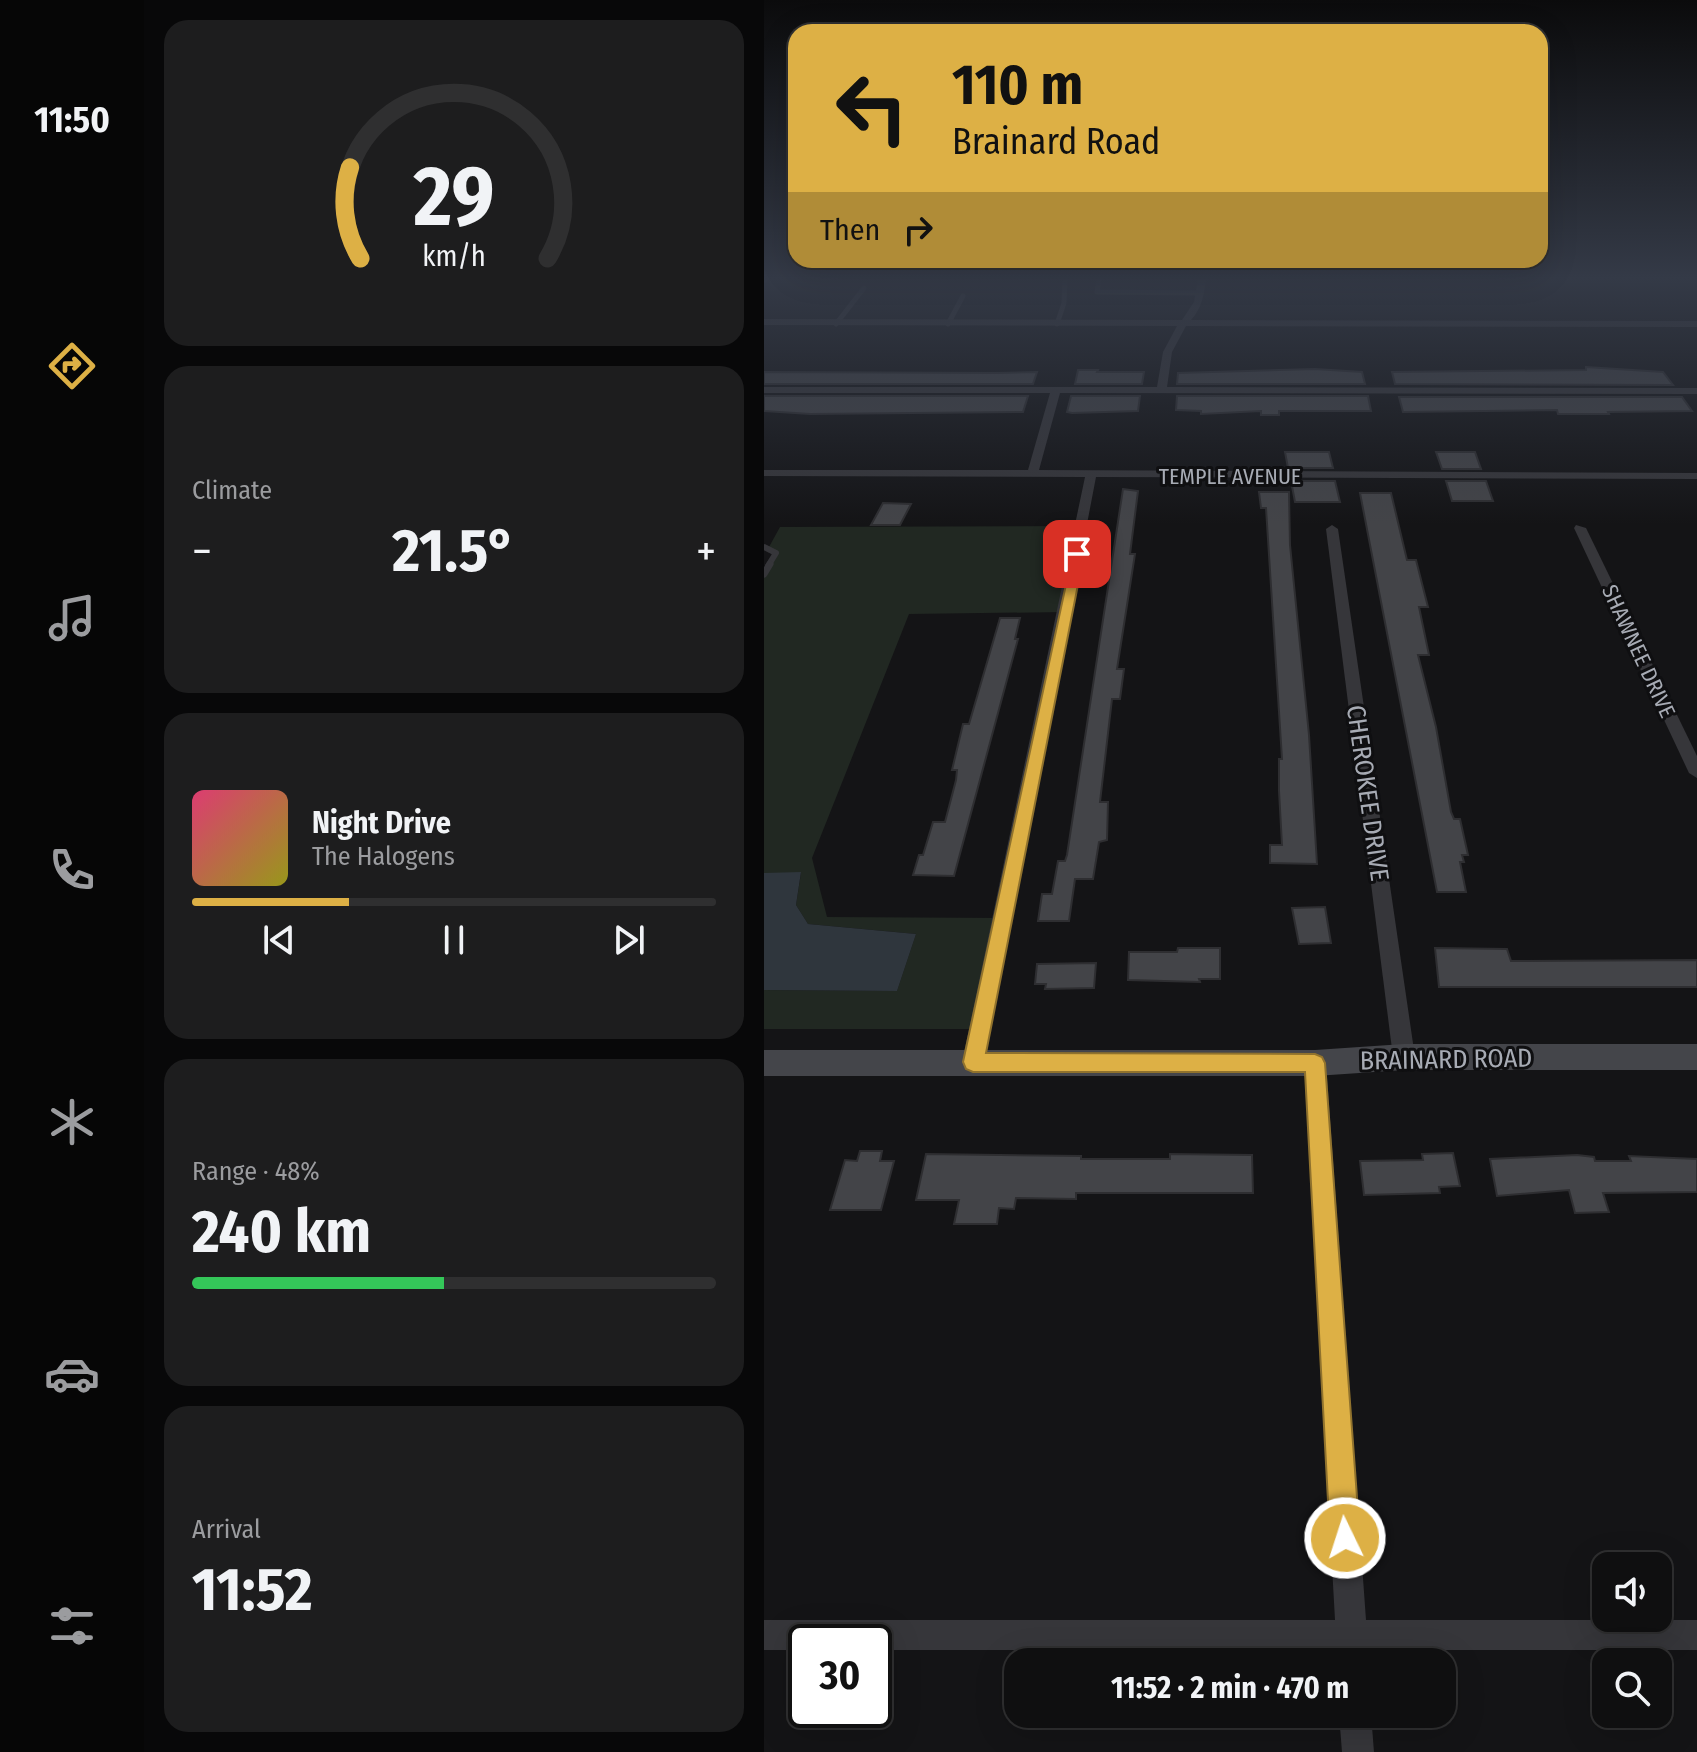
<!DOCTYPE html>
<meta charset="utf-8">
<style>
body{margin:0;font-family:"Fira Sans Condensed",sans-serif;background:#1d1d1e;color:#f1f3f6;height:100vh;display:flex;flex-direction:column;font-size:30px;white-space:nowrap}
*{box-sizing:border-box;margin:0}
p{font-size:26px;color:#9b9c9f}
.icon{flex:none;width:44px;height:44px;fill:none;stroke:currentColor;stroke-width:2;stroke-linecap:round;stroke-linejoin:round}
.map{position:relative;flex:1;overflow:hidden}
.side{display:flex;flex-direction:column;gap:20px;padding:20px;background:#080809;width:620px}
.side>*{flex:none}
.top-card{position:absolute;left:24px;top:24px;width:760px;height:244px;border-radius:24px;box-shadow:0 8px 32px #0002,0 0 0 2px #2f2f30;background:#ddb045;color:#111;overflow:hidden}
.controls{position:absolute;left:828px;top:1552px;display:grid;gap:16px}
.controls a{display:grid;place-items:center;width:80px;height:80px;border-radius:16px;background:#0f0f10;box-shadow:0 8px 32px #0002,0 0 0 2px #2f2f30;font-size:40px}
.speed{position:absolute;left:24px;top:1624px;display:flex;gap:16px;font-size:40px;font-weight:700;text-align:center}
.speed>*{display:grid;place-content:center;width:104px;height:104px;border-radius:50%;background:#0f0f10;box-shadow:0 8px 32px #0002,0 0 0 2px #2f2f30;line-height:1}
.speed .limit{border:4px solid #111;border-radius:12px;background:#fff;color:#111}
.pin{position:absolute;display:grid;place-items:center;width:68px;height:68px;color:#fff;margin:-34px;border-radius:16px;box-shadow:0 4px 12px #0006}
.me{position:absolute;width:88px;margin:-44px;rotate:356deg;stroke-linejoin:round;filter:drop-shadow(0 0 6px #0008)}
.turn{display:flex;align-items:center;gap:28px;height:168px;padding:0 32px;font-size:36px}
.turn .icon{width:104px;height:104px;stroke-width:2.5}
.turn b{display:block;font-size:56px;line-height:68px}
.then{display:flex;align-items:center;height:76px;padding:0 32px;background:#0003;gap:16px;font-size:30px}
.big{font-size:60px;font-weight:700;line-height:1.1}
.side .widget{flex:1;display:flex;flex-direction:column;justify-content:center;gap:12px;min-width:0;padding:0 28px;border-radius:24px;background:#1d1d1e}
.side .dial{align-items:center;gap:0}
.dial svg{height:208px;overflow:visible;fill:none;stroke:#2f2f30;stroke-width:7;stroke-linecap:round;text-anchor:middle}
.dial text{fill:#f1f3f6;stroke:none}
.song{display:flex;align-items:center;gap:24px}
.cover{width:96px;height:96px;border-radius:12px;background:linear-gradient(135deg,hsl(340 70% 55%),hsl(60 70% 35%))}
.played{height:8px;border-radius:4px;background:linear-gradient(90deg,#ddb045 30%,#2f2f30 30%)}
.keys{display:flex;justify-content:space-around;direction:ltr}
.heat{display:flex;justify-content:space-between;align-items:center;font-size:44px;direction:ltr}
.charge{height:12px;border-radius:6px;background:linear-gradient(90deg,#34c759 48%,#2f2f30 0)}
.trip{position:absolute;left:240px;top:1648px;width:452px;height:80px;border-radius:24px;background:#0f0f10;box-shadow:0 8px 32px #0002,0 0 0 2px #2f2f30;font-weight:700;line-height:80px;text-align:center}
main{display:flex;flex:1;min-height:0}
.tab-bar{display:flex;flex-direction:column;width:144px;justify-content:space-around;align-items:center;background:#060606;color:#9b9c9f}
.tab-bar .icon{width:56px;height:56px}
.tab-bar .selected{color:#ddb045}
.tab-bar b{font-size:36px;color:#f1f3f6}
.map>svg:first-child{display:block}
.green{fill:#212822}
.water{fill:#2f363d}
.building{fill:#434448;stroke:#2e2e31;stroke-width:2}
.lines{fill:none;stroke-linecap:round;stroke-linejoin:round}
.service-far2{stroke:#36363a;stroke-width:5}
.service-far1{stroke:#36363a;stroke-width:6}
.service{stroke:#36363a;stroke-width:7}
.minor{fill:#36363a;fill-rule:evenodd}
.secondary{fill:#44454a;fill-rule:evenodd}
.route{fill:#ddb045;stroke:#90722d;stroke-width:2}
.labels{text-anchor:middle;stroke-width:6;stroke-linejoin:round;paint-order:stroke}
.far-street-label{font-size:22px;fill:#a7abb4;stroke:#0f0f11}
.street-label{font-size:26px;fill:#a7abb4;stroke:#0f0f11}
</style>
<main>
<nav class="tab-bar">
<b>11:50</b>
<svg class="icon selected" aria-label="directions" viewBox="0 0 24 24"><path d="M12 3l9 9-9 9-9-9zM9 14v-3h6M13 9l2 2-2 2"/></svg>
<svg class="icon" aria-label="music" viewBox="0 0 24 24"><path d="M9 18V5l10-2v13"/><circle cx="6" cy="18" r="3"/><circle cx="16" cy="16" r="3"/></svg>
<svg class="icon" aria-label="phone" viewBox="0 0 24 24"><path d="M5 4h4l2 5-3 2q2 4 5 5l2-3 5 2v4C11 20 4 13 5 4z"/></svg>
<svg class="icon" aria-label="climate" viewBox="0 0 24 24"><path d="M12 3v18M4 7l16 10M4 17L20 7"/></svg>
<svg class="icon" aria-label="car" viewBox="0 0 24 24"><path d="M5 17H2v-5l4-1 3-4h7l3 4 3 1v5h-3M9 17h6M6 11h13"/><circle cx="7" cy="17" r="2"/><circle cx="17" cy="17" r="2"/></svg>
<svg class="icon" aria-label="filters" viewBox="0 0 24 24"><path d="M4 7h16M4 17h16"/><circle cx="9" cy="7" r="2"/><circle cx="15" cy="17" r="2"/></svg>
</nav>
<section class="side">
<div class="widget dial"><svg viewBox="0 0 100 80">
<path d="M14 69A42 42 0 1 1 86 69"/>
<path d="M14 69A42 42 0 0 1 10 34" stroke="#ddb045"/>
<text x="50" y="56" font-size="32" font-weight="700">29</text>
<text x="50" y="72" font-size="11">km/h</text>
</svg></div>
<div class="widget"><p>Climate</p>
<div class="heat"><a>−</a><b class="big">21.5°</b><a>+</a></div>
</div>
<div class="widget">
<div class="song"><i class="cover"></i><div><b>Night Drive</b><p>The Halogens</p></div></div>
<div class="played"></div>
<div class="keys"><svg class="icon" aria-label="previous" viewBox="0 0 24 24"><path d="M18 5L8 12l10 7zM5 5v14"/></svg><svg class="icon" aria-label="pause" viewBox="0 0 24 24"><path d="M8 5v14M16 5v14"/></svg><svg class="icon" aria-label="next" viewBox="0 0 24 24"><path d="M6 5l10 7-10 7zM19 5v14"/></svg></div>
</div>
<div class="widget"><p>Range · 48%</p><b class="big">240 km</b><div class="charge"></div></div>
<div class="widget"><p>Arrival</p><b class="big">11:52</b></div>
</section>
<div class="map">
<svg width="933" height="1752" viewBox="0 0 933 1752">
<rect width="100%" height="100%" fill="#141416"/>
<polygon class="green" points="319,526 302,612 145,614 48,858 63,917 239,918 216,1029 0,1029 0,990 133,991 152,934 44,924 32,905 37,873 0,873 0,574 11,554 5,547 16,527"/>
<polygon class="water" points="37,872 32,905 44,924 152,934 133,991 0,990 0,873"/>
<g class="building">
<polygon points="822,367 899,372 909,385 631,384 628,372 822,370"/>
<polygon points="551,369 598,372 601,384 413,384 414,373"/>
<polygon points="314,370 334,370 333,372 380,372 378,384 311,384"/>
<polygon points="0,372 233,373 273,372 269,384 0,384"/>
<polygon points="0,396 264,396 259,412 46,414 0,411"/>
<polygon points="307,396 376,396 374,411 308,413 303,412"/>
<polygon points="413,396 604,396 607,411 515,411 515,415 497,415 497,411 437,414 437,411 412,410"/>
<polygon points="635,397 918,397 928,411 844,412 845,414 794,414 793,410 639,412"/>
<polygon points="521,452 565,452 569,468 524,468"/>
<polygon points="672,452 711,452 717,469 678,469"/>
<polygon points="527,481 571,481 576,502 531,502"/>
<polygon points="682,481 722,481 729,501 688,501"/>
<polygon points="359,489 374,491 366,554 371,554 353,669 360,669 356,699 348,699 336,802 344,802 343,840 335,842 329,879 311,879 305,921 274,921 278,894 288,894 294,861 301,861 303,855"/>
<polygon points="495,492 525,492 526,545 545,735 553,864 506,863 506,845 518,845 515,791 515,759 518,759 502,508 497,508"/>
<polygon points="596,493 627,493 643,560 652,560 664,607 655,607 665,655 654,655 672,727 687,812 690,819 696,819 704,855 698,855 700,862 696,862 702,892 673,892"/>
<polygon points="119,503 147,504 136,525 107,525"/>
<polygon points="236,618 256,618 251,639 254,639 190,876 149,875 155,855 159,855 169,822 181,822 192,780 193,770 188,770 199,724 205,724"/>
<polygon points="561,907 567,943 535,944 528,908"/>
<polygon points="414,948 456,948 456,979 435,979 436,982 364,980 365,952 413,952"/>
<polygon points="671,948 743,949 747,961 933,960 933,987 675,987"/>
<polygon points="332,963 330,988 281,989 282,984 271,984 273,964"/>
<polygon points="96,1151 118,1151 116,1161 130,1161 117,1210 66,1210 81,1160 93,1161"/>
<polygon points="689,1153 696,1186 675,1187 676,1193 600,1195 596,1161 659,1160 658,1154"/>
<polygon points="162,1154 317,1156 317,1159 406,1159 406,1154 488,1155 489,1193 312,1193 312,1199 252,1198 250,1209 235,1208 233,1224 190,1224 195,1200 152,1200"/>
<polygon points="813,1155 830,1157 831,1161 867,1161 865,1156 933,1159 933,1192 839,1193 845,1212 811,1213 805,1190 733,1196 726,1159"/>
</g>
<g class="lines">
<g class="service-far2">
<polyline points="335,279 333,292 437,293"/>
<polyline points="72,324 100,288"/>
<polyline points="184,324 199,296"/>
<polyline points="293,324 300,303 301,279"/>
</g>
<polyline class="service-far1" points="0,547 12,553 4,566"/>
<polyline class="service" points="0,574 6,564"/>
<g class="minor">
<polygon points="0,279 8,279 0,283"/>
<path d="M434,279H442C440,295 438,308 427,320L933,321V327L422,326L408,352L403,387L933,388V394L296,393L275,470L933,473V479L332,477L220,1062L216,1068L209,1071L202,1068L198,1062L321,477L0,476V470H264L286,393H0V387H393L399,352L413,326L0,325V319L418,320L430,302Z"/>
<polygon points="568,525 574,529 651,1057 647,1063 640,1066 633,1063 629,1057 562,529"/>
<polygon points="812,525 822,528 933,756 933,778 925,773 810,528"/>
<polygon points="551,1054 558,1057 562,1063 602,1620 933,1620 933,1650 604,1650 605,1662 573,1662 573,1650 110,1650 110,1642 42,1642 42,1650 0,1650 0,1620 571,1620 540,1063 544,1057"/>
<polygon points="575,1714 607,1714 610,1752 578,1752"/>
</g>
<polygon class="secondary" points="640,1044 933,1044 933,1070 640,1070 551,1076 0,1076 0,1050 551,1050"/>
</g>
<linearGradient id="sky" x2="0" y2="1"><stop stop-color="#0b0b0c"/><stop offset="0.53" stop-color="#343a47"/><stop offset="1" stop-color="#343a47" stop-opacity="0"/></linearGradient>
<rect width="933" height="524" fill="url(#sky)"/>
<polygon class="route" points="309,552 320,554 222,1053 551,1054 558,1057 561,1063 596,1538 591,1549 581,1553 571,1549 566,1538 541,1072 209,1072 202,1069 199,1062"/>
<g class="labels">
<g class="far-street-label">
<text x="466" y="484">TEMPLE AVENUE</text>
<text transform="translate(875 651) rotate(65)" y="8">SHAWNEE DRIVE</text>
</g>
<g class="street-label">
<text transform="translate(604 793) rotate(82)" y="9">CHEROKEE DRIVE</text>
<text transform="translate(682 1059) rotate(-1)" y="9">BRAINARD ROAD</text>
</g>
</g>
</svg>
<div class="controls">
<a><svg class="icon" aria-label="sound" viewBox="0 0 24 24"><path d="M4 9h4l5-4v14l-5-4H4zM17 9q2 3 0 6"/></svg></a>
<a><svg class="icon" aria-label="search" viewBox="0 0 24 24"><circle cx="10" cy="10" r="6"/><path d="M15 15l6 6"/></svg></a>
</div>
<div class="speed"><div class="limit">30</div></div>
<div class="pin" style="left:313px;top:554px;background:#d93025"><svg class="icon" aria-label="arrive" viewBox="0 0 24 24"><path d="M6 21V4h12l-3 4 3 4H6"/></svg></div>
<svg class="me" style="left:581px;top:1538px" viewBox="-20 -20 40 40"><circle r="17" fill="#ddb045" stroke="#fff" stroke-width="3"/><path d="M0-11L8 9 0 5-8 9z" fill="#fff"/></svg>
<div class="trip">11:52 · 2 min · 470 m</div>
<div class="top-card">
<div class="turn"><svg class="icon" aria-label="left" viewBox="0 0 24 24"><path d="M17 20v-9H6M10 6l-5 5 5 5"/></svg><div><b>110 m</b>Brainard Road</div></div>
<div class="then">Then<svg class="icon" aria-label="right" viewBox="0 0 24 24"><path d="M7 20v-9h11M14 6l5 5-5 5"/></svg></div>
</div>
</div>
</main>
